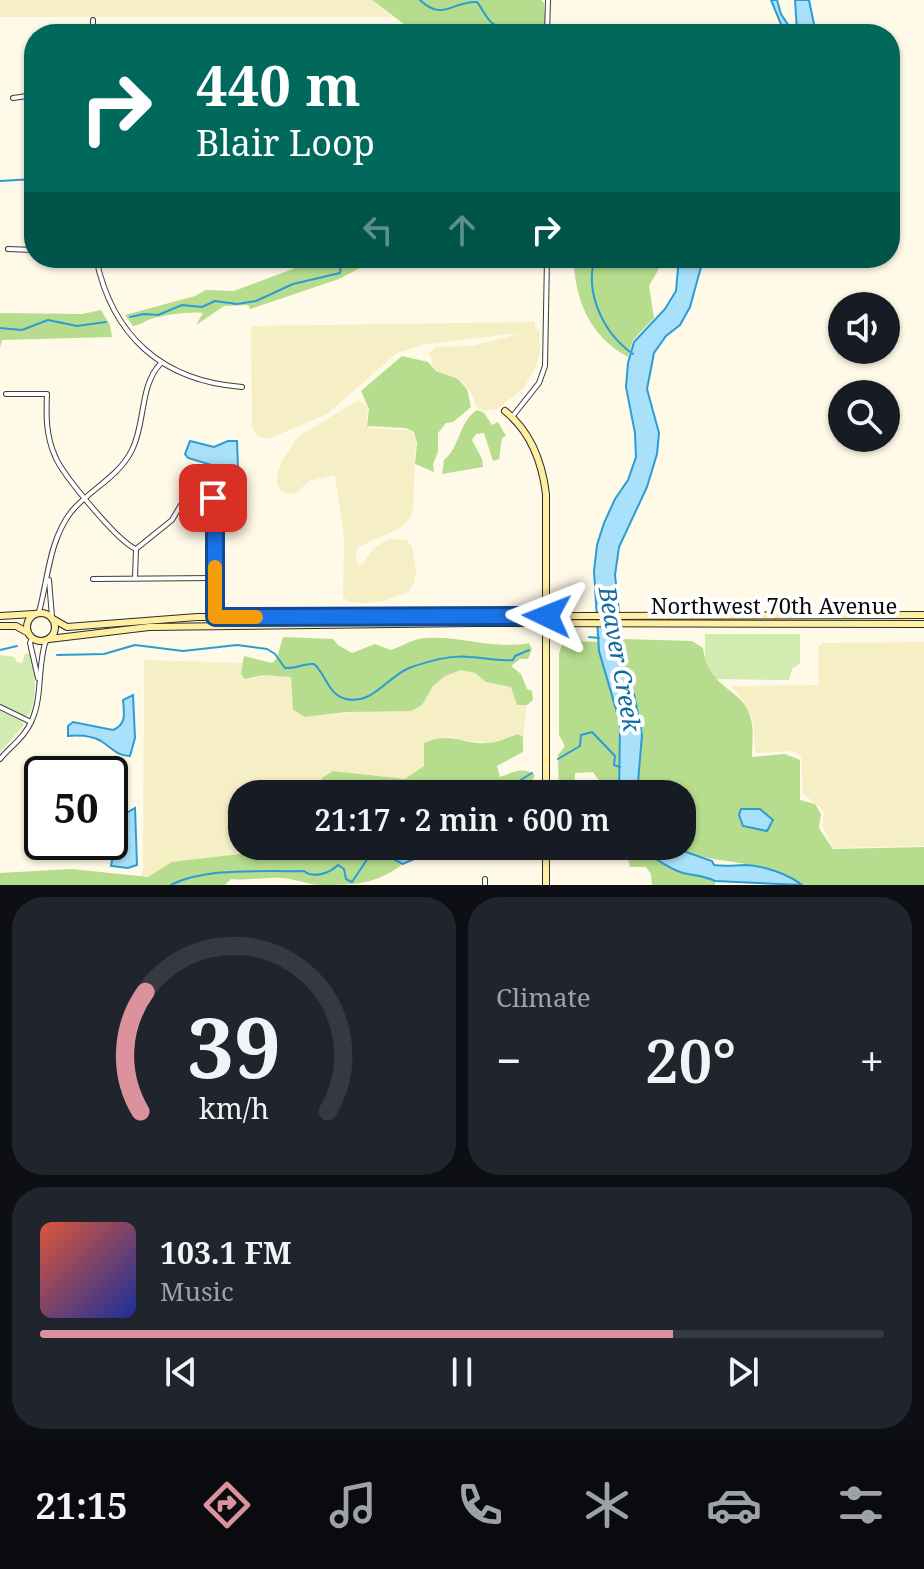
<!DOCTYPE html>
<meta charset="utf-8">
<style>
body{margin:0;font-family:"Noto Serif",serif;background:#20242c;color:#f1f3f6;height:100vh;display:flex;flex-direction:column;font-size:30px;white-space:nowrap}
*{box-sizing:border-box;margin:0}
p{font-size:26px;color:#9ea1a6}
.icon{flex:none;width:44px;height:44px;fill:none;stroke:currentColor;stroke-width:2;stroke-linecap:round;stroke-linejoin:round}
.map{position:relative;height:885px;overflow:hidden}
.panel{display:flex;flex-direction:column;gap:12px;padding:12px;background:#0d0f14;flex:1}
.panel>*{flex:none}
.top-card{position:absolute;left:24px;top:24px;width:876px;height:244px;border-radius:32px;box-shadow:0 2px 6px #0004;background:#00695c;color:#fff;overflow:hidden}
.buttons{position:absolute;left:828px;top:292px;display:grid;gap:16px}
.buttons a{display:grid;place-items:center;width:72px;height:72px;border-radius:50%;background:#171b24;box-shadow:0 2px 6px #0004;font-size:40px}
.speed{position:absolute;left:24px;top:756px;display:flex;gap:16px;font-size:40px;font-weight:700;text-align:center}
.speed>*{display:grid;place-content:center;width:104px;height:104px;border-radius:50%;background:#171b24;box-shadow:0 2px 6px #0004;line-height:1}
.speed .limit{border:4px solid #111;border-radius:12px;background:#fff;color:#111}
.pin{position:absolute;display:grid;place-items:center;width:68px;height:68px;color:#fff;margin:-34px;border-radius:16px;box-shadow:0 4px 12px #0006}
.me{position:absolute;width:88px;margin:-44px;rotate:272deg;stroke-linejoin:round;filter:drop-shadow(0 0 6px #0008)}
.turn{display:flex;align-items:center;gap:28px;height:168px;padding:0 40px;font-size:36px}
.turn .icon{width:104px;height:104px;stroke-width:2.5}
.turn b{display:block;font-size:56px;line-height:68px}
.lanes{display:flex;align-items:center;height:76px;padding:0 40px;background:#0003;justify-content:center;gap:40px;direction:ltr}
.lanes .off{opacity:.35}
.big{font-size:60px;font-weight:600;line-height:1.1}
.panel .tile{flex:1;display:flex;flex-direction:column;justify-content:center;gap:12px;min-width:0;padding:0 28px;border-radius:32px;background:#20242c}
.panel .dial{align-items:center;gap:0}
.dial svg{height:208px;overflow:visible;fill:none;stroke:#363941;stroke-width:7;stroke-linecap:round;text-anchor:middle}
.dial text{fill:#f1f3f6;stroke:none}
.song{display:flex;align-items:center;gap:24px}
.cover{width:96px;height:96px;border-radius:12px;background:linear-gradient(135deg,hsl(10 70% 55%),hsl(230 70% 35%))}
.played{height:8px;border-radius:4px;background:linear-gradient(90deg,#db929c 75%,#363941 75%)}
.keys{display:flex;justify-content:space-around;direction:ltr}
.heat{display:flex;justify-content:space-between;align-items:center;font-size:44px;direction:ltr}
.panel .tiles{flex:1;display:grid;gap:12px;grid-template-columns:1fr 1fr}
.tile:last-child{grid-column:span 2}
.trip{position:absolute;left:228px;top:780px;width:468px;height:80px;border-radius:32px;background:#171b24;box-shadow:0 2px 6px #0004;font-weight:600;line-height:80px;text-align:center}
.dock{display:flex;height:128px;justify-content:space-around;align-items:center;background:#090b0e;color:#9ea1a6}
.dock .icon{width:56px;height:56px}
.dock .on{color:#db929c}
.dock b{font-size:36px;color:#f1f3f6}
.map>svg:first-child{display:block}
.farmland{fill:#f6efc6}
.green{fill:#d2ebb0}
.forest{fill:#b6dc8e}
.water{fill:#a9e0fa;stroke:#2c9cd5;stroke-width:2}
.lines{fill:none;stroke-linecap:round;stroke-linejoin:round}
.stream{stroke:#2c9cd5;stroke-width:2}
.street-casing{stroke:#3d3d3d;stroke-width:6}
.secondary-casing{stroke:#2c2c2c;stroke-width:8}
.street{stroke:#fff;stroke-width:4}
.secondary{stroke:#ffefa2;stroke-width:6}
.route-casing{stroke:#114b97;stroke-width:20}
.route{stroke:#1a73e8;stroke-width:14}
.slow{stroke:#f59e0b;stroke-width:14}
.labels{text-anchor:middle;stroke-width:8;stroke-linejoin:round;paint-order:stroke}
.street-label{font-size:22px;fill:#0a0a0a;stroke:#fff}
.water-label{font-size:24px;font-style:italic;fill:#0e6aa1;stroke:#fff}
</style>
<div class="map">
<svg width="924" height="885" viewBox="0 0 924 885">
<rect width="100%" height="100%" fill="#fff9e7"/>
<g class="farmland">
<polygon points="0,0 372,0 392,17 0,17"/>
<polygon points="535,322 535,329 539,329 540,351 536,367 523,389 497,409 482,411 477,408 471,392 461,380 438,371 433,366 429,353 436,347 472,346 521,333 426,344 397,353 327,414 268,439 258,437 252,428 251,326"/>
<polygon points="358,400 368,406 366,425 369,428 408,430 414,434 416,440 413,507 411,517 402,527 358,547 355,559 359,565 363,563 374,548 389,539 406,540 412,546 416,572 414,583 408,592 384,601 362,603 348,601 343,597 344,537 335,475 309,481 296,493 289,494 282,492 277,484 277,475 282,461 298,437"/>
<polygon points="924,642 924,846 833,848 822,825 824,814 821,808 803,794 801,756 794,751 755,753 753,720 742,699 731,686 819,685 818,646 824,643"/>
<polygon points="144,660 243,663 241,674 251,679 264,675 291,677 293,710 305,717 422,705 433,686 445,676 461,670 475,673 486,682 512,687 517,705 527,705 523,737 518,734 490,743 459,740 452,736 424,743 424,766 405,779 333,771 322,778 321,794 242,794 242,846 331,846 313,853 248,853 173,862 149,877 140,876 143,871"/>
</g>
<g class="green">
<polygon points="705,634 800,634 800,663 792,669 789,680 715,679 622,669 622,660 630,658 705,665"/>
<path d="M30,653C35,674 38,693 30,714L25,716L0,704V655L14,657L17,662L22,663L25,654Z"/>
<polygon points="0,710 21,721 24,725 0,752"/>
</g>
<g class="forest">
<polygon points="372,0 541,0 544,3 546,34 423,34 409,28"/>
<path d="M322,258H379L339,279L250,309L248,305L224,306L196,325L203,313C191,311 163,315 151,319C145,321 140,325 133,326L125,315L195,296L206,290L234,291Z"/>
<path d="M573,258H665L649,286L654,318L633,340L628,357C588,335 576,300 573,258Z"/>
<polygon points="101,310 110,325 112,337 2,340 0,348 0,313 82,314"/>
<polygon points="402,356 428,362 436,371 458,379 467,389 471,407 453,422 446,423 438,433 438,452 433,464 434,472 415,464 417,443 414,432 406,428 367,426 369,409 361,391"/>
<path d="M477,410L484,413L492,425L498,422L506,436L502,438L499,459L493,461L484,433L476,434L472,440L482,459L483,467L442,474L444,460C460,448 459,421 477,410Z"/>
<path d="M283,637L333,639L338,645L352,653L375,644L391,650C403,646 414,638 427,638C462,636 494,650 529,643L532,649L528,659H520L511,666L521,674L527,689L532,691L533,700L527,705H517L511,687L486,682L475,673L461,670L445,676L433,686L422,705L411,711L346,712L305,717L293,710L291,677L264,675L245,679L241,674L244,656L272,663L277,658Z"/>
<path d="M622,639L692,641L703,648C708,691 744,687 751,719C754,730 752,746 752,757L785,754L800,760V800L815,804L821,814L819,828L833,849L924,847V885H802C764,857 710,866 669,846H682V794H637L642,735L634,694L622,669Z"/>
<polygon points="575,641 599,642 599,651 620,723 619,794 600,794 601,783 593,772 575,773 574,788 571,794 559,794 558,755 565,746 559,735 559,654 562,644"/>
<path d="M518,734L523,737V752L497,766L500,777C512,773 522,766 535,775L532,781L521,789L520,794H439L436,789L427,790L423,794H321L322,778L333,771L405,779L424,766V743C455,731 460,745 487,743C497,743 508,737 518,734Z"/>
<path d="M331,846H367L403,864C374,885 356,885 319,885C307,884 295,879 282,878C266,877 245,881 231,879L225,885H0V873L72,869L148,877L172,862L248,853H313Z"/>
<path d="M612,846H638L667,866L684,873L705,876L715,881V885H652L651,874L646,867H630C628,855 623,851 612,846Z"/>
</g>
<g class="water">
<polygon points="771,0 777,0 781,14 793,32 797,31 795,0 809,0 816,34 785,34"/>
<polygon points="679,258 699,258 701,267 690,307 680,325 666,336 654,353 647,389 659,433 657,454 647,487 619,547 615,575 622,639 622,669 634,694 642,735 637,794 619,794 620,723 599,651 594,571 597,545 604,523 615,499 628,480 636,457 635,433 626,387 628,363 634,342 665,309 676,291"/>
<polygon points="190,441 214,447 228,441 237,441 238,468 235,472 188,458 185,454"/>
<path d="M133,695L135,738L130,756C117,756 112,748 101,741C90,735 79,735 68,736V726L73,722L113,730C127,724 124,713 123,700Z"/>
<polygon points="135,808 137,865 128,868 111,866 115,845 111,825 115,820"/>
<polygon points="741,809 760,809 773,820 767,831 743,826 739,815"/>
<polygon points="367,846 444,846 403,864 383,854 370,853"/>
<path d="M638,846H669L712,861L714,865C725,867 736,865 747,865C764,866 788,874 802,885L715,881C704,875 695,876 683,873C667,868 652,856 638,846Z"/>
</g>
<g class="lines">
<g class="stream">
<path d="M420,0C443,22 452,1 477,2C482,8 486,18 492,23C508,36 530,17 546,33"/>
<polyline points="0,181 34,179"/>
<path d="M595,258C584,293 604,334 633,354"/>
<polyline points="130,317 144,314 158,315 182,305 202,307 215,301 237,304 256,301 293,284 340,273 341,265 352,258"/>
<polyline points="0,328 22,330 48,320 77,326 106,322"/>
<polyline points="589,637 599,638"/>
<polyline points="0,650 17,646"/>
<path d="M57,655L104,654L135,645L183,651L237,645L267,649L275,654L285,668C297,669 303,663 314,664C326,674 328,695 346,699C373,705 387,677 409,668C429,661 449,655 470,657C486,658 496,661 513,660L515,656L529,650"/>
<polyline points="558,759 580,746 581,735 592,732 615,756 614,765 620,767"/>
<polyline points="509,794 516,783 532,773"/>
<path d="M171,885C206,867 264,872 304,871C313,879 330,873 338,865L344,869L346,879L352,882L372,852"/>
</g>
<g class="street-casing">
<g id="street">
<polyline points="93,20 93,34"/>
<polyline points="547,34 548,0"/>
<polyline points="13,98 34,95"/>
<polyline points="8,249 34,250"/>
<path d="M96,258C112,336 162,381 242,387"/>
<path d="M6,394H47C46,416 46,436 55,456C62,474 118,542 136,549"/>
<polyline points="512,417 539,383 545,366 547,258"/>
<path d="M135,578L136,549L172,520L188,493C198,487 210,493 215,503V617"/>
<polyline points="93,579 215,578"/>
<polyline points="49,580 52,617"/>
<path d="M39,612C48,579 49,541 71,512C90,489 118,478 132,450C146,422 139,386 161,363"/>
<polyline points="32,638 30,643 38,678"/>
<polyline points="0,707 31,722"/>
<path d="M0,759C11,746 25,737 32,720C43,695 37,666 46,640"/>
<polyline points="485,885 485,879"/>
</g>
</g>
<g class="secondary-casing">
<g id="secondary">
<path d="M505,411C530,431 542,462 546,494V794"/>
<circle cx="41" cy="627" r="14"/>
<polyline points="0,616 34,614"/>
<polyline points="53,619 67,627 197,617 924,615"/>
<polyline points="0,626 16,626 27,632"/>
<polyline points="49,639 149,627 475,623 924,624"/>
<polyline points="546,846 546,885"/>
</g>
</g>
<use href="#street" class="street"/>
<use href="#secondary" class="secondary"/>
</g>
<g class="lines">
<g class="route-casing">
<polyline id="route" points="213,498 215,503 215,617 547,616"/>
</g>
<use href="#route" class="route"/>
<polyline class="slow" points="215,567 215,617 256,617"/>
</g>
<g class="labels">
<g class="street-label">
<text x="774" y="614">Northwest 70th Avenue</text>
</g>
<g class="water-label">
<text transform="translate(619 659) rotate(80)" y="8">Beaver Creek</text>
</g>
</g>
</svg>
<div class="buttons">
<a><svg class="icon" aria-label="sound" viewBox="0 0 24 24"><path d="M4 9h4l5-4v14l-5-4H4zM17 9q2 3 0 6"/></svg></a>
<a><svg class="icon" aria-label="search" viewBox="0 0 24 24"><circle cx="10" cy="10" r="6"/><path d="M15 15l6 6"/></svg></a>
</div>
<div class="speed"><div class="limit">50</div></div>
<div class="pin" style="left:213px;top:498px;background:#d93025"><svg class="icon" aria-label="arrive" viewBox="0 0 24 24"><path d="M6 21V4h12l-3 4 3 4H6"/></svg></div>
<svg class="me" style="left:547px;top:616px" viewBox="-20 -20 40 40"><path d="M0-17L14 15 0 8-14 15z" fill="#1a73e8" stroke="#fff" stroke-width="4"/></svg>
<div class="trip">21:17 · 2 min · 600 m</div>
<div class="top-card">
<div class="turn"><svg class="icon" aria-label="right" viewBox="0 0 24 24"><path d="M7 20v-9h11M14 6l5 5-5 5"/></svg><div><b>440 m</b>Blair Loop</div></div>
<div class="lanes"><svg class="icon off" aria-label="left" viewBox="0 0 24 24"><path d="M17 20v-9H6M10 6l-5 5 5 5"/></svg><svg class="icon off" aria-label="ahead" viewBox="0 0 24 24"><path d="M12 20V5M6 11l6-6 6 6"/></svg><svg class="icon" aria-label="right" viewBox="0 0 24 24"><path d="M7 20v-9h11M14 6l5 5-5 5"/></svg></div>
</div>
</div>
<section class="panel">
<div class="tiles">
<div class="tile dial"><svg viewBox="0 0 100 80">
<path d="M14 69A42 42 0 1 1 86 69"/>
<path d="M14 69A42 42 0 0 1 16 23" stroke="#db929c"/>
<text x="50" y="56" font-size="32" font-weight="700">39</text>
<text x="50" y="72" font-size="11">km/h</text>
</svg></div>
<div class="tile"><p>Climate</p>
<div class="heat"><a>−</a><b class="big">20°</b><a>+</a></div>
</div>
<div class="tile">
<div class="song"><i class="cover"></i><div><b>103.1 FM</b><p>Music</p></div></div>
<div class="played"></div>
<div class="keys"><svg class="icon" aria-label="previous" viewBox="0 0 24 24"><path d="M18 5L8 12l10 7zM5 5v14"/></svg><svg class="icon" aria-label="pause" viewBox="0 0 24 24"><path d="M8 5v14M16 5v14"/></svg><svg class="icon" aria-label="next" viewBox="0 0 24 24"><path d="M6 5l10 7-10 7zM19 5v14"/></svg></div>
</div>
</div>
</section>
<nav class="dock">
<b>21:15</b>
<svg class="icon on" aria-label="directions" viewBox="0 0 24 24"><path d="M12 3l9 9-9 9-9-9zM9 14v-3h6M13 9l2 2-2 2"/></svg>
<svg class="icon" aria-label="music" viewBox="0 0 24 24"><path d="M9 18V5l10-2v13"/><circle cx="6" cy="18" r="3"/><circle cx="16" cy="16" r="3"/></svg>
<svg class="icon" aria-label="phone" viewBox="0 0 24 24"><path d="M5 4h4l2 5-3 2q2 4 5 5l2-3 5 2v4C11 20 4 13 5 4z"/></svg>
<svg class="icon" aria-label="climate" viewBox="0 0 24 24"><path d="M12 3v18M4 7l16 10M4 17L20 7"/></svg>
<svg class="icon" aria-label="car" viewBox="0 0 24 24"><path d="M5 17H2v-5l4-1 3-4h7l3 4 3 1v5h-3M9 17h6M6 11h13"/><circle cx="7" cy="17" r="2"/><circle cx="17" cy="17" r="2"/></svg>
<svg class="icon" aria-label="filters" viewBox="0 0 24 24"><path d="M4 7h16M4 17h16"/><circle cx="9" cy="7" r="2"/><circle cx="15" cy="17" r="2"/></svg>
</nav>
